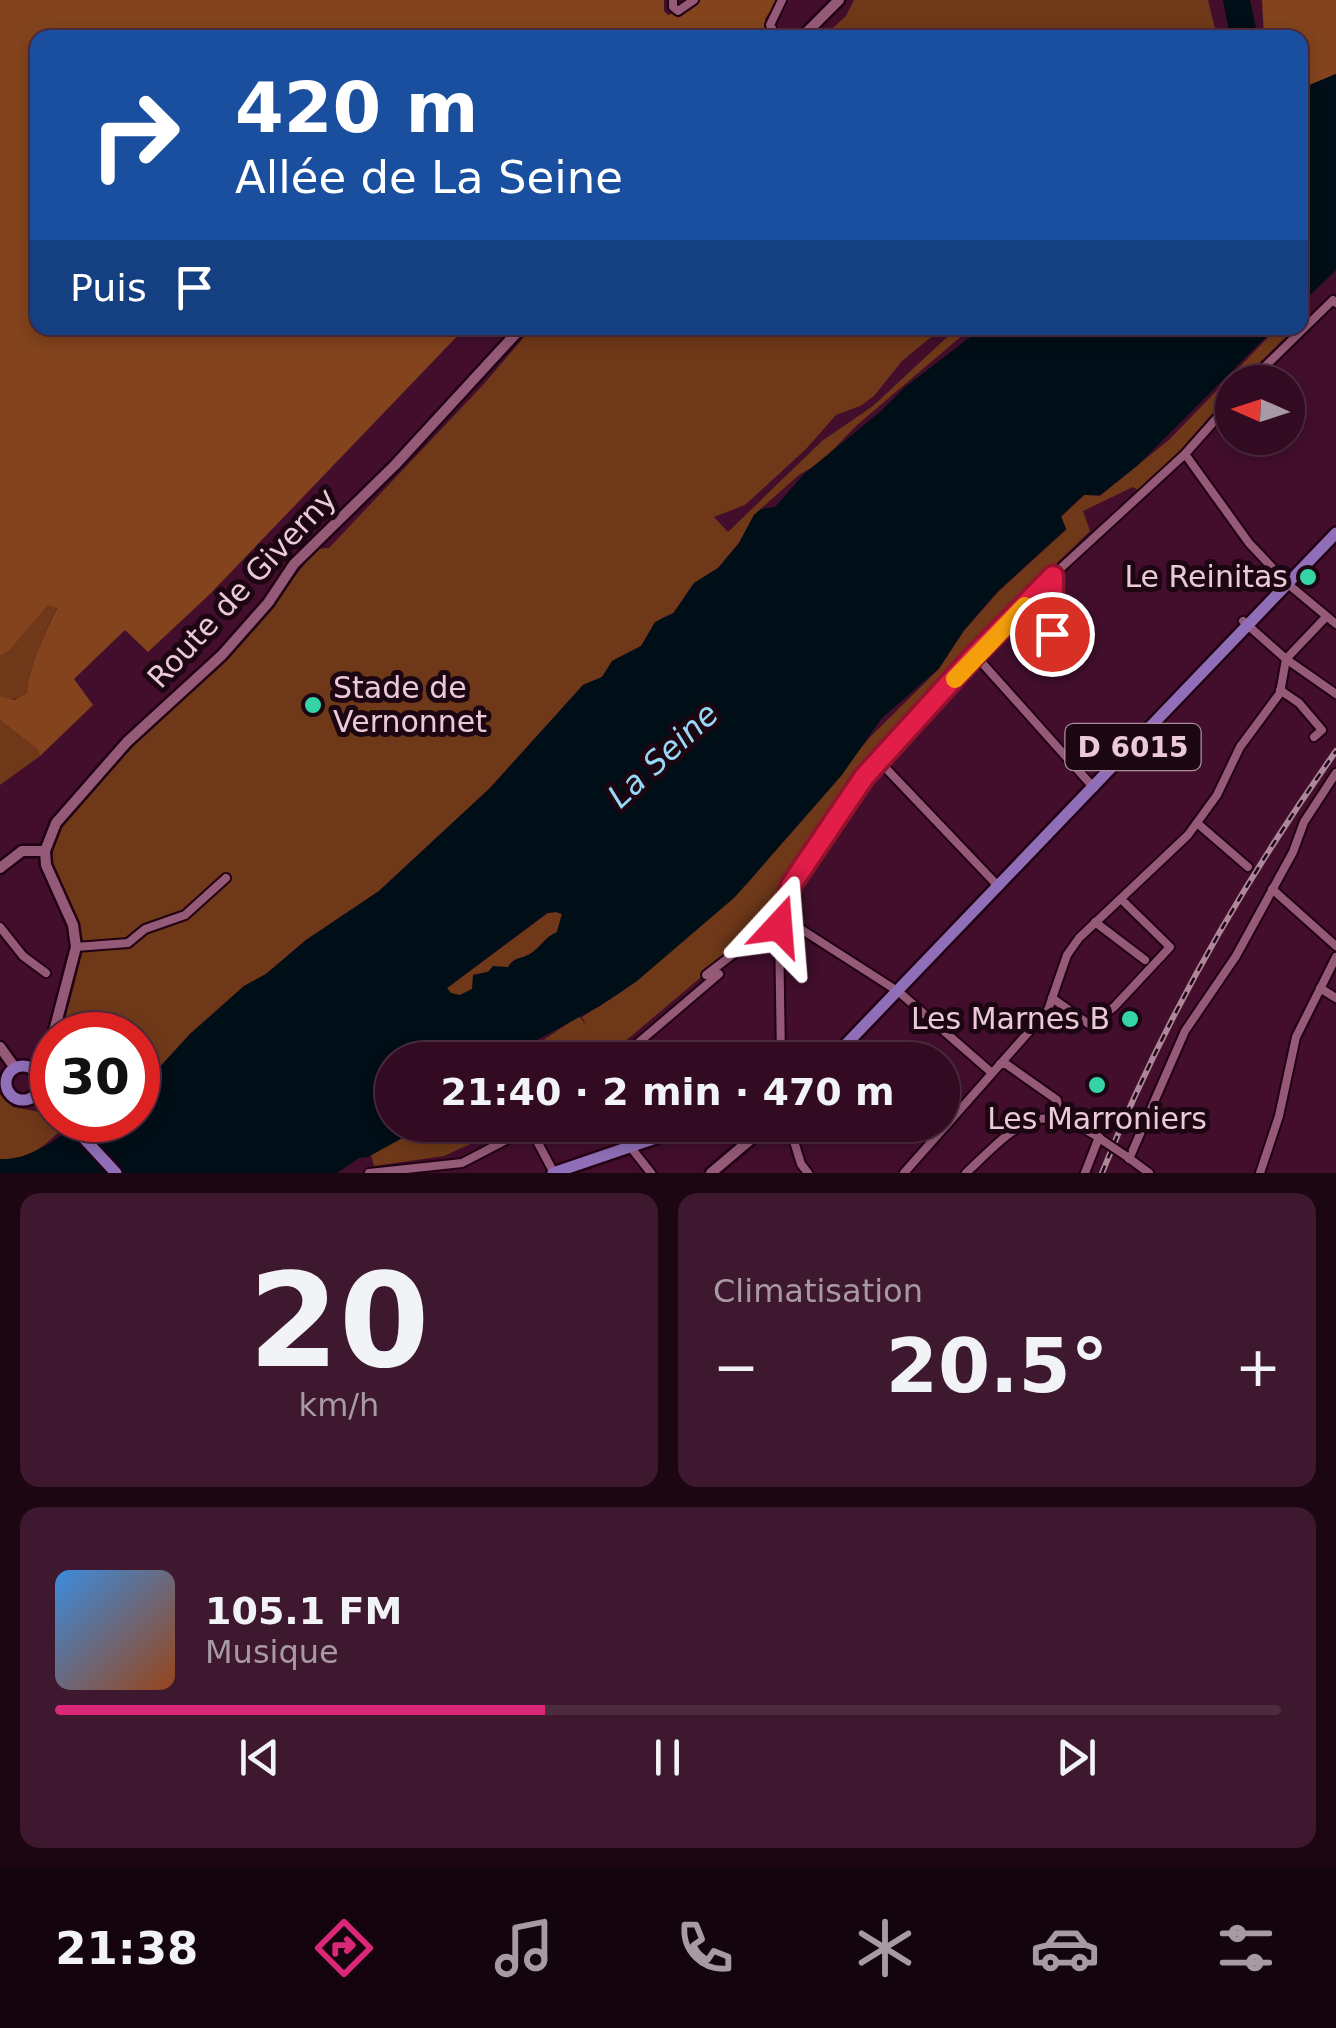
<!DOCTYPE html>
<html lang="fr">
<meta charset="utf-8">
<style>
body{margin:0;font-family:"DejaVu Sans",sans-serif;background:#3d182e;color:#f1f3f6;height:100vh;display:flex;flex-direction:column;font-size:38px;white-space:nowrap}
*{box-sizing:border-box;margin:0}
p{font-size:32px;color:#a89aa5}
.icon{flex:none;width:55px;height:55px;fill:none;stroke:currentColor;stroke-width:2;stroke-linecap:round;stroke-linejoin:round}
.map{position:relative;height:1173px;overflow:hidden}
.panel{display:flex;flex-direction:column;gap:20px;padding:20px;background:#1c0612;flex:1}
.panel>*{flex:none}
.guide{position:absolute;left:30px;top:30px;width:1278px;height:305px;border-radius:20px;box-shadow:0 5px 15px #0003,0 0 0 2px #4d2b3f;background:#1a4fa0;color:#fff;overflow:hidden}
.needle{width:65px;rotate:273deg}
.controls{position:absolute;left:1215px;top:365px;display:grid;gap:20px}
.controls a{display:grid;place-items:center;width:90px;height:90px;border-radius:50%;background:#320a21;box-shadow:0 5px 15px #0003,0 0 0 2px #4d2b3f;font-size:50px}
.speed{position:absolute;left:30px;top:1012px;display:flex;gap:20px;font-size:50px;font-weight:700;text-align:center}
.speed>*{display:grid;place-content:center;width:130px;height:130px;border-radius:50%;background:#320a21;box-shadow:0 5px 15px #0003,0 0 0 2px #4d2b3f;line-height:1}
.speed .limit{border:15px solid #d22;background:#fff;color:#111}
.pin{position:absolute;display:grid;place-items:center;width:85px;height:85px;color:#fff;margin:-42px;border:5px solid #fff;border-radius:50%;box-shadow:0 2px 10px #0007}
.me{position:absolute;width:110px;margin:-55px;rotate:19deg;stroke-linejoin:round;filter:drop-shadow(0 0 8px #0008)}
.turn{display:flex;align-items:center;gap:35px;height:210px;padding:0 40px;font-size:45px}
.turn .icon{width:130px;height:130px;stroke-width:2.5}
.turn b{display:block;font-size:70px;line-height:85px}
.then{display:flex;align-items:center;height:95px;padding:0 40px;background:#0003;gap:20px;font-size:38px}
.big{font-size:75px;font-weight:700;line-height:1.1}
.panel .card{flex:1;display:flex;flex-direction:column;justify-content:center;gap:15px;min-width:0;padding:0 35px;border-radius:20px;background:#3d182e}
.panel .dial{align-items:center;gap:0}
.dial b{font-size:130px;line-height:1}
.song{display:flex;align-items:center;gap:30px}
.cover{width:120px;height:120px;border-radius:15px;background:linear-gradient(135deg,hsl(210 70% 55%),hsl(20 70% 35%))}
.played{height:10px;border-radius:5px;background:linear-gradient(90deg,#db2777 40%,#4d2b3f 40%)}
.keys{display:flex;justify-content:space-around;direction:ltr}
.heat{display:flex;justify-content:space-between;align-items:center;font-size:55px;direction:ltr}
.panel .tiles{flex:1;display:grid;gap:20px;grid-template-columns:1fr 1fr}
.card:last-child{grid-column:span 2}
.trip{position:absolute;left:375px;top:1042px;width:585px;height:100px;border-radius:50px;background:#320a21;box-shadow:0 5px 15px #0003,0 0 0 2px #4d2b3f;font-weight:700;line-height:100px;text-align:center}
.dock{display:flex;height:160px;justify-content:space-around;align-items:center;background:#14040d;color:#a89aa5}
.dock .icon{width:70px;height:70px}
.dock .selected{color:#db2777}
.dock b{font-size:45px;color:#f1f3f6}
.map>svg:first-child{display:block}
.green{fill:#6f3919}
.forest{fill:#82431d}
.water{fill:#000e17;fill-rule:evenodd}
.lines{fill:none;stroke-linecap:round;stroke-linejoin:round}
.minor-casing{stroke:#220013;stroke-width:12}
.secondary-casing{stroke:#220013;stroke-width:15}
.primary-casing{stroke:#220013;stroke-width:16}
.minor{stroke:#955a78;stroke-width:8}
.secondary{stroke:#955a78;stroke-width:10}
.primary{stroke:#906fb8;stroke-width:11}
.rail-casing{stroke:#ae869a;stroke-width:6}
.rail{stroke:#1c0612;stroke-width:2.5;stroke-dasharray:8;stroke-linecap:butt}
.minor-bridge-casing{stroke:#220013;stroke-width:12;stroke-linecap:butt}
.minor-bridge{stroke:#955a78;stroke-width:8}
.route-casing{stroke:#92132f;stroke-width:25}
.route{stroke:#e11d48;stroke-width:18}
.slow{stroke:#f59e0b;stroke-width:18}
.poi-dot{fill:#35d4a7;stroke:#1c0612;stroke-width:4}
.labels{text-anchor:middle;stroke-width:10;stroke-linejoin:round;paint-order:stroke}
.shield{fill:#1c0612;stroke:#ad8e9d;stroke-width:2.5}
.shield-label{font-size:28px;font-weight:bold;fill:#ebc9d8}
.poi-label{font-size:30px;fill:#ebc9d8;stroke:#1c0612;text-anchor:end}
.street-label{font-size:30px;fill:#ebc9d8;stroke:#1c0612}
.water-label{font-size:32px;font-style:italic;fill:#96d8f6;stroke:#1c0612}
</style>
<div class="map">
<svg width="1336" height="1173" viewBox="0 0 1336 1173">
<rect width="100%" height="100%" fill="#420e2c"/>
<g class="green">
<polygon points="854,0 1208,0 1217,37 823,37 846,16"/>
<polygon points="532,328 942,328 902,361 874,396 860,406 836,415 806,449 745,505 714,517 728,532 822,441 873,406 945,339 961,328 971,328 857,425 820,463 800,474 754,515 739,543 718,568 694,583 673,613 662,618 641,646 616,659 602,677 583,685 490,788 379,891 306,940 266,974 244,986 190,1034 156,1071 138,1081 138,1035 61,1035 80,961 79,927 54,877 50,857 55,836 64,820 93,792 134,742 218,669 256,627 316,549 329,548 482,386"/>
<polygon points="1277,328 1295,328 1240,382 1232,382 1232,391 1177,454 1138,490 1133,487 1083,511 1090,531 995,623 963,655 946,682 929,694 871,755 789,876 771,918 603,1060 514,1060 579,1016 586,1025 582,1017 624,990 747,884 871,736 939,669 964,631 998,592 1066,530 1061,517 1084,495 1100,496 1170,439"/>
<path d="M48,604L57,607C48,626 25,675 27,693C17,699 11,702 0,696V656L9,651Z"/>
<polygon points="0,720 37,749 40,756 0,785"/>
<path d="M556,912L562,914L557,932C545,937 540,948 530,954C520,960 515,956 508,967L473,975V989L460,995L450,993L447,988L548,913Z"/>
<path d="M0,1094L13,1107L46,1113L62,1129C44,1147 26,1161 0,1159Z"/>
<polygon points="422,1125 512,1125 444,1156 374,1166 371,1155"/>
</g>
<g class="forest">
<path d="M0,0H664V11L668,15L683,10L696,0H778L765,19L769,37L38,38V328H465L210,594L148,652L125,630L74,679L93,705L40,756L37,749L0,720V696L14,700L27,693C26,673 47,628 57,608L48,605L9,651L0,656Z"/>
<polygon points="1262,0 1336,0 1336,74 1300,89 1300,38 1264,37"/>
</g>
<g class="water">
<polygon points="1223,0 1250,0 1258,37 1230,37"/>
<polygon points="1336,74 1336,270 1300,305 1300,89"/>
<path d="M982,328H1275L1138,465L1100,495H1084L1061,516L1066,529L998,591L964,630L939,668L881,719L842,775L735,897L637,981L600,1006L535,1041L515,1060H392V1125H426L368,1157L359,1158L337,1173H0V1159C25,1160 45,1147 65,1133L74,1141L94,1120H138V1081L156,1071L190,1034L244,986L266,974L306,940L379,891L490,788L583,685L602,677L612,661L641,646L655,622L674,613L694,583L718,568L739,543L754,515L761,509L775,507L805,473L880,412L905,387ZM556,912L562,914L557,932C545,937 539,949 530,954C519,960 516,956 508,967L493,966L488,972L473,975L472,989L460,995L451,993L447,988L547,913Z"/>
</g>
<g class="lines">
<g class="minor-casing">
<g id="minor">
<polyline points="673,0 673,7 678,11 694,0"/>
<polyline points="777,38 770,25 782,0"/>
<polyline points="1249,382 1333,300 1336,303"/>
<polyline points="1185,454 1249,543 1283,579"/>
<polyline points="1288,584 1336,624"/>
<polyline points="1011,620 1027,635 1053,634 1053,576"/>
<polyline points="1243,621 1286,659 1336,694"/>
<polyline points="975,655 1094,788"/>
<polyline points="1280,690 1299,703 1322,730 1314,737"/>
<polyline points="878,760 999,887"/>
<polyline points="1197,823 1248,867"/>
<polyline points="1272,889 1336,946"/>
<polyline points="782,917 899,992 992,1073"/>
<polyline points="1095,922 1145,960"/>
<polyline points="0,927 23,956 46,973"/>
<polyline points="76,947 128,943 145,929 185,915 226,878"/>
<polyline points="1320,988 1336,998"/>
<polyline points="1052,998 1090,1025 1114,1007 1170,947 1121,899"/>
<polyline points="618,1060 719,974 706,975 767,928 779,926"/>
<polyline points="781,1060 779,926 791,885 878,760 1062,567 1185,454 1232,401"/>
<polyline points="1000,1064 1006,1064 1057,1100 1060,1119"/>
<polyline points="613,1125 651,1173"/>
<polyline points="789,1125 801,1164 808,1173"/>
<polyline points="530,1128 554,1173"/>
<polyline points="1126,1156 1149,1173"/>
<polyline points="1129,1159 1185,1031 1236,956 1293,852 1304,822 1336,773"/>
<polyline points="369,1173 462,1163 535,1125"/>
<polyline points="904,1173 1048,1010 1067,955 1079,938 1188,835 1217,795 1240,747 1280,693 1286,659 1326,617"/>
<path d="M966,1173C1016,1126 1039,1094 1105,1142"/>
<polyline points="1085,1173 1099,1137"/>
<polyline points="1260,1173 1279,1116 1296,1037 1336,957"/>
</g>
</g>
<g class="secondary-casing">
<g id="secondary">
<polyline points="801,38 839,0"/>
<polyline points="0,868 22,851 45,851"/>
<polyline points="53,1035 76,947 73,925 46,865 45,851 56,823 127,742 222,655 268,603 294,564 395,465 521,328"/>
<polyline points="0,1047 15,1068"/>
<polyline points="36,1071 47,1057 52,1038"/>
<polyline points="711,1173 750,1140 758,1125"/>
</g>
</g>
<g class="primary-casing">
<g id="primary">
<polyline points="831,1060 1336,533"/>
<circle cx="23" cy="1083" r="17"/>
<polyline points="38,1092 52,1105"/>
<polyline points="67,1120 116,1173"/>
<polyline points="553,1173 694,1125"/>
</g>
</g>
<use href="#minor" class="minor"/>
<use href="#secondary" class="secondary"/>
<use href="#primary" class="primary"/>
<g class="rail-casing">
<path id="rail" d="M1102,1173C1161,1025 1244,881 1336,751"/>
</g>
<use href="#rail" class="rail"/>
<g class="minor-bridge-casing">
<polyline id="minor-bridge" points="1105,1142 1126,1156"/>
</g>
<use href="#minor-bridge" class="minor-bridge"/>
</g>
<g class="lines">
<g class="route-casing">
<polyline id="route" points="779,926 791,885 864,777 975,655 1053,576 1052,634"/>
</g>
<use href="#route" class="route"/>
<polyline class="slow" points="955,679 1025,606"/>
</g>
<g class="poi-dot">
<circle cx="1308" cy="577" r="10"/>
<circle cx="313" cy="705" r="10"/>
<circle cx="1130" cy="1019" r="10"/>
<circle cx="1097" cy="1085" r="10"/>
</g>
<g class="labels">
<rect class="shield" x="1065.5" y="724" width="135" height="46" rx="8"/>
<g class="shield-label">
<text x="1133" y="757">D 6015</text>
</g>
<g class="poi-label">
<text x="1288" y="587">Le Reinitas</text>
<text x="333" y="698" text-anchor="start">Stade de<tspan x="333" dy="34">Vernonnet</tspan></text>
<text x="1110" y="1029">Les Marnes B</text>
<text x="1097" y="1129" text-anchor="middle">Les Marroniers</text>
</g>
<g class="street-label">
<text transform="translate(242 588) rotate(-47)" y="10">Route de Giverny</text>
</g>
<g class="water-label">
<text transform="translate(663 755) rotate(-43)" y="11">La Seine</text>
</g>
</g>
</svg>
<div class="controls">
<a><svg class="needle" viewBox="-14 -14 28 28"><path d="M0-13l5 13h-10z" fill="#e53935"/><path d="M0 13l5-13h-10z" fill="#a89aa5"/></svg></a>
</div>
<div class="speed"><div class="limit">30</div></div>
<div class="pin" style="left:1052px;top:634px;background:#d93025"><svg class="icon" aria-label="arrive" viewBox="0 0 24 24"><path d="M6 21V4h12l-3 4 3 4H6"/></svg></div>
<svg class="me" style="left:779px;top:926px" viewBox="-20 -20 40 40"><path d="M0-17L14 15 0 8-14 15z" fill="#e11d48" stroke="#fff" stroke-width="4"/></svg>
<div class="trip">21:40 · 2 min · 470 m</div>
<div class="guide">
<div class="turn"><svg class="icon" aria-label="right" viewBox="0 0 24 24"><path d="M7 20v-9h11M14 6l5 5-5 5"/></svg><div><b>420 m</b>Allée de La Seine</div></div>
<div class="then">Puis<svg class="icon" aria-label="arrive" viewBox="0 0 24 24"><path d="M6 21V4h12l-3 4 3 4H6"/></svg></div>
</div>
</div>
<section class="panel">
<div class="tiles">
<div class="card dial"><b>20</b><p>km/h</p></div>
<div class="card"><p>Climatisation</p>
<div class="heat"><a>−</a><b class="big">20.5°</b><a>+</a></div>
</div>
<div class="card">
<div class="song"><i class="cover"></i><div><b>105.1 FM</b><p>Musique</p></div></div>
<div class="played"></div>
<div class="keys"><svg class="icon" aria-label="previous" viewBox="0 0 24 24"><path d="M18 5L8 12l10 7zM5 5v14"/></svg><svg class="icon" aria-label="pause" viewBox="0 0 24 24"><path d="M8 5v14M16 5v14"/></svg><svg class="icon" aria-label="next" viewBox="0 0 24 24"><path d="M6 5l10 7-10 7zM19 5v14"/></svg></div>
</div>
</div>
</section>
<nav class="dock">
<b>21:38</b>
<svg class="icon selected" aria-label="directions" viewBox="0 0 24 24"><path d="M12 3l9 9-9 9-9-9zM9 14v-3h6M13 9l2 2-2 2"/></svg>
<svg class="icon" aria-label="music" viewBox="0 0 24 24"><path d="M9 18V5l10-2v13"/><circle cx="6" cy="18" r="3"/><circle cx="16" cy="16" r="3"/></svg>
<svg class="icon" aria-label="phone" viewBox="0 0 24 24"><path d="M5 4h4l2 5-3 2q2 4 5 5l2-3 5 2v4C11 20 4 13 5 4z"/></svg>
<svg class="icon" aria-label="climate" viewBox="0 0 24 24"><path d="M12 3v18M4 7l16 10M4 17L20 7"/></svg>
<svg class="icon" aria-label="car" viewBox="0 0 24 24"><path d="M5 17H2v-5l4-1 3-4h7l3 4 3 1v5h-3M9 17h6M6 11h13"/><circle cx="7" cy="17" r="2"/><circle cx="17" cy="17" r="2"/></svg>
<svg class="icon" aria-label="filters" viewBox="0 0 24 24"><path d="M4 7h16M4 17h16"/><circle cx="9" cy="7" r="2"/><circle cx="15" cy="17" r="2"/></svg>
</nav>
